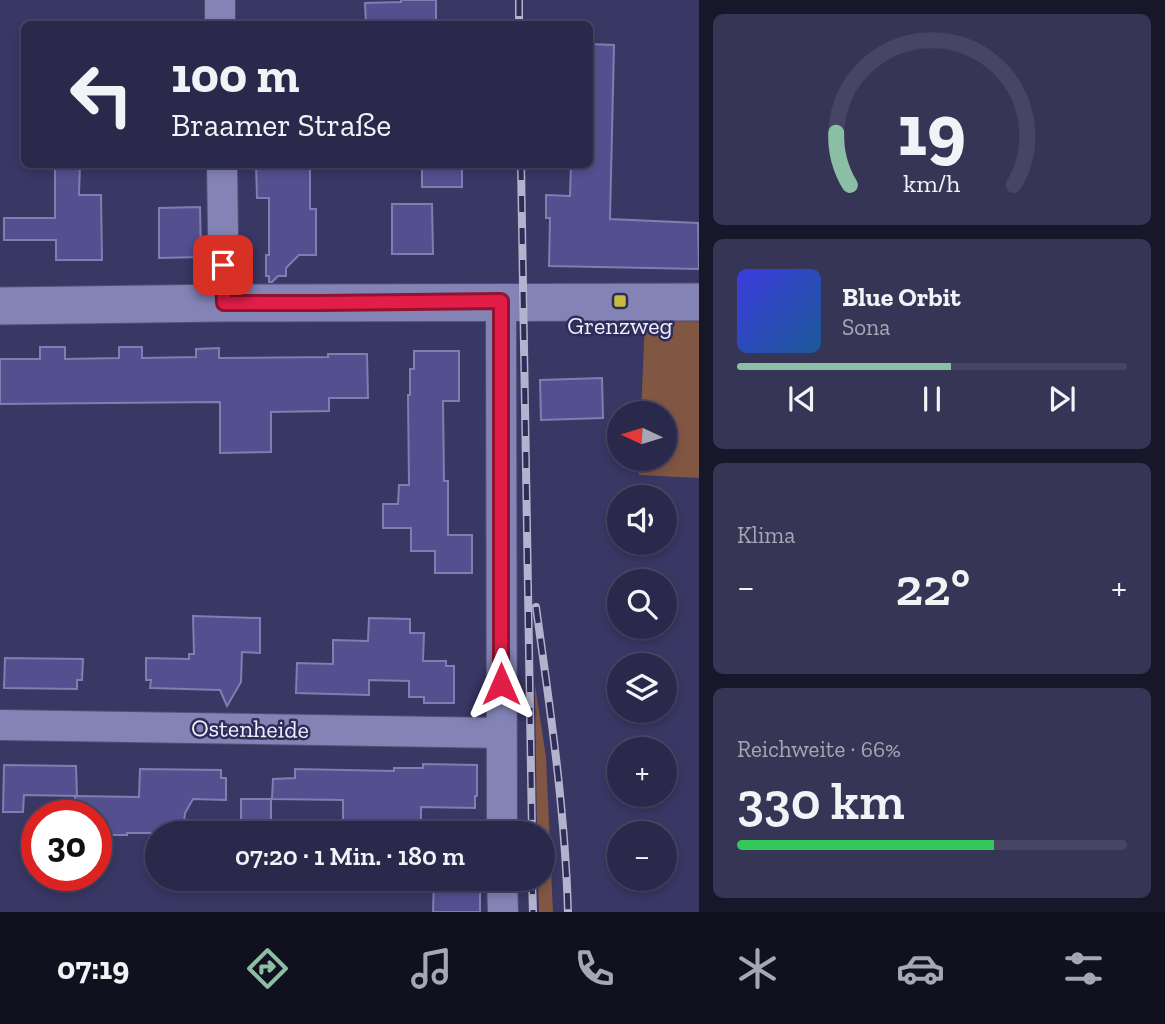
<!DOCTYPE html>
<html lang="de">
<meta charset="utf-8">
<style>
body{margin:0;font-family:"Zilla Slab",serif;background:#373555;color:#f1f3f6;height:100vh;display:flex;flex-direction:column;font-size:26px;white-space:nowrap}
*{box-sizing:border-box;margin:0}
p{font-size:23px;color:#a6a6b5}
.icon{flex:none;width:38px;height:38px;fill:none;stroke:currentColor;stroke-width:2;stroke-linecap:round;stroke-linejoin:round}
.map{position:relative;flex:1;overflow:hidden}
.details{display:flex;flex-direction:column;gap:14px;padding:14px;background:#181729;width:466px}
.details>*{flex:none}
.hud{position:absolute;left:21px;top:21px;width:572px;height:147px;border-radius:10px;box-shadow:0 4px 10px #0003,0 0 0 2px #474563;background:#2b294b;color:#f1f3f6;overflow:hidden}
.needle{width:46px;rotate:274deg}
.buttons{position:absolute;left:607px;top:401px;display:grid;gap:14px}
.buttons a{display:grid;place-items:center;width:70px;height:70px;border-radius:50%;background:#2b294b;box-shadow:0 4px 10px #0003,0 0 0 2px #474563;font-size:35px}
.speed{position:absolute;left:21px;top:800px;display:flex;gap:14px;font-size:35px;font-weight:700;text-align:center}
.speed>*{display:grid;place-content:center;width:91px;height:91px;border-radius:50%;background:#2b294b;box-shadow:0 4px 10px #0003,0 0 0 2px #474563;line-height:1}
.speed .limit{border:10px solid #d22;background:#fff;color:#111}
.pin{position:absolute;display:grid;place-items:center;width:60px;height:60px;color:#fff;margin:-30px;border-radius:14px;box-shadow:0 4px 10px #0006}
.me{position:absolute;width:77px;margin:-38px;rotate:0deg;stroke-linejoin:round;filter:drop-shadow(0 0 5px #0008)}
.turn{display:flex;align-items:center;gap:24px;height:147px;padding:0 35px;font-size:32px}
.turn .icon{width:91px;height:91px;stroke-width:2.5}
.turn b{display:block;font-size:49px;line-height:60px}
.big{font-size:52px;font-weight:600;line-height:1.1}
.details .widget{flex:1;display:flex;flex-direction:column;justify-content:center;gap:10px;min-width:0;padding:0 24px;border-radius:10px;background:#373555}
.details .dial{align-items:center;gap:0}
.dial svg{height:182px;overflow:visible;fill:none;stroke:#474563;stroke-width:7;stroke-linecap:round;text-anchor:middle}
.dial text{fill:#f1f3f6;stroke:none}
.song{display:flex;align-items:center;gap:21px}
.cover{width:84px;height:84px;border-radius:10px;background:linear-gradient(135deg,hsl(240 70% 55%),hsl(210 70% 35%))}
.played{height:7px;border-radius:4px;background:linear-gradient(90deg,#8abfa5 55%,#474563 55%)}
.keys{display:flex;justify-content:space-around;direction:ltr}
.heat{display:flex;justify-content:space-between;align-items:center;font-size:38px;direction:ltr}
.charge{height:10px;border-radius:5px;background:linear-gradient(90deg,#34c759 66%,#474563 0)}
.trip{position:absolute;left:145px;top:821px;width:410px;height:70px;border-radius:35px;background:#2b294b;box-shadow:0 4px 10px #0003,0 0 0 2px #474563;font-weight:600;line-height:70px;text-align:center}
.tab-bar{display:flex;height:112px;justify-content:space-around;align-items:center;background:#11101e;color:#a6a6b5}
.tab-bar .icon{width:49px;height:49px}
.tab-bar .current{color:#8abfa5}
.tab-bar b{font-size:32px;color:#f1f3f6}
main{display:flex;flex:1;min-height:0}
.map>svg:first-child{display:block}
.green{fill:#815643}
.building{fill:#545090;stroke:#7f7eb1;stroke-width:2}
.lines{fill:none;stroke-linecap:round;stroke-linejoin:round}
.minor-casing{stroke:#524f73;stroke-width:32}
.tertiary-casing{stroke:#524f73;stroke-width:39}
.minor{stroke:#8383b6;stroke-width:30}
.tertiary{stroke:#8383b6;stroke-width:37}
.rail-casing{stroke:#b3b3cd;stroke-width:8}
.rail{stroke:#2f2c58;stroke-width:5;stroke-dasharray:16;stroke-linecap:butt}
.route-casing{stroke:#92132f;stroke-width:18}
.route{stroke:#e11d48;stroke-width:12}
.poi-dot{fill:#c6bb3c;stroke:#2f2c58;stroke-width:2.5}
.labels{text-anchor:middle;stroke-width:5;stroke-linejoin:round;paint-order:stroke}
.poi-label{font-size:24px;fill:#edeeff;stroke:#2f2c58}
.street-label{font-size:24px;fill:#edeeff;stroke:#2f2c58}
</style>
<main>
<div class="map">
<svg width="700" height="912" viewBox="0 0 700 912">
<rect width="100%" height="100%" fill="#393764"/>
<g class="green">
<polygon points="645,319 699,320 699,478 639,475 639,459 665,458 665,413 641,413"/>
<polygon points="535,685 546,757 553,912 539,912 538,879 542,878 542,833 537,833"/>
</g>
<g class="building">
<polygon points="401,0 436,0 436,24 366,24 365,3 401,2"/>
<polygon points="590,44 614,45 610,219 698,223 699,269 549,266 550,218 546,218 546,195 570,196 571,164 590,164"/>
<polygon points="55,164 80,164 79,195 101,195 102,260 56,260 56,240 4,240 4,218 55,218"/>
<polygon points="256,164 310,164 310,209 316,209 316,255 299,255 286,268 286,276 278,276 272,282 269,282 269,276 266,276 266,255 269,255 269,198 257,198"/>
<rect x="422" y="164" width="40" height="23"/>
<polygon points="392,204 432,204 433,254 392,254"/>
<polygon points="200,207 201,257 159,258 159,208"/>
<polygon points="40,347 65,347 65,359 119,358 119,347 142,347 142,358 196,357 196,349 219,348 219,358 328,357 328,354 367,354 368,398 329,398 329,411 271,412 271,452 220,453 220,402 0,404 0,359 40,359"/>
<polygon points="414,351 459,351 459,401 443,401 444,481 448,481 448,535 472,535 472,573 435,573 435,551 411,551 411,528 383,528 383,504 398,504 399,485 409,485 408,395 410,395 410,369 414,369"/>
<polygon points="602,378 603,418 541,420 540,380"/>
<polygon points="193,616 260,618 260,653 242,652 241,682 227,706 220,690 150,688 151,680 146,680 146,658 189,659 189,654 194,654"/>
<polygon points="369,618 410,619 410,633 424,633 423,661 446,661 446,666 454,666 454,703 424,703 424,697 409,697 409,681 369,680 369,695 296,693 297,663 333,664 333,640 368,641"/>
<polygon points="5,658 83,659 82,680 77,680 77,689 4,688"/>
<polygon points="423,764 477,765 477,796 475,796 475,808 421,807 421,825 415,825 415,830 343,828 343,800 272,799 273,779 295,778 295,769 394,771 394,768 423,768"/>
<polygon points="4,765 76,766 77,796 24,795 23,812 3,812"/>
<polygon points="140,769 221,770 221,778 226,778 226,800 193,799 185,813 184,823 176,823 175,833 127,833 127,835 96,835 96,816 75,816 75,796 139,797"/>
<rect x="241" y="799" width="30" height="25"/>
<polygon points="434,878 480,878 480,912 433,912"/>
</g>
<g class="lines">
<g class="minor-casing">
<g id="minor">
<polyline points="220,0 220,24"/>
<polyline points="222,164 224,303"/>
<polyline points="501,301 502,833"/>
<polyline points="0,725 501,733"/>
<polyline points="502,878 503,912"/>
</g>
</g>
<g class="tertiary-casing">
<polyline id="tertiary" points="0,306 224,303 700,302"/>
</g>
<use href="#minor" class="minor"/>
<use href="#tertiary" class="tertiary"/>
<g class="rail-casing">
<g id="rail">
<polyline points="519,0 519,24"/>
<polyline points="521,164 532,833"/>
<path d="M536,607C550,708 565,809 568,912"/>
<polyline points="532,878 533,912"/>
</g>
</g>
<use href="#rail" class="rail"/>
</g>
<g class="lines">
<g class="route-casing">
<polyline id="route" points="223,265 224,303 320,303 501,301 501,684"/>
</g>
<use href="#route" class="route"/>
</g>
<rect class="poi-dot" x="613" y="294" width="14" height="14" rx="3.5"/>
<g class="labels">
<g class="poi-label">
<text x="620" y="334">Grenzweg</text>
</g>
<g class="street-label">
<text transform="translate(250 729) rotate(1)" y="8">Ostenheide</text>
</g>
</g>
</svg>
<div class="buttons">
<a><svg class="needle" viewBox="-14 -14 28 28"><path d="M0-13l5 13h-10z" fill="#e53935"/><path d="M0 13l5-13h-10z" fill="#a6a6b5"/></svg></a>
<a><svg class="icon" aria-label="sound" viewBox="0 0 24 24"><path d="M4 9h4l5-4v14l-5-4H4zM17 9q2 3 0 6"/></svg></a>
<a><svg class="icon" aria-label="search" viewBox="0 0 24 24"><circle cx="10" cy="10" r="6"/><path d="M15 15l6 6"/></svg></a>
<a><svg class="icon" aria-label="layers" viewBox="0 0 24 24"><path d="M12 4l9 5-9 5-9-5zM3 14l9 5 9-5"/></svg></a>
<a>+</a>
<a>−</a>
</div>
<div class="speed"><div class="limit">30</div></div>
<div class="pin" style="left:223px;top:265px;background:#d93025"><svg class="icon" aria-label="arrive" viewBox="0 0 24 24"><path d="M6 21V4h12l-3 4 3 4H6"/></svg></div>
<svg class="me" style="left:501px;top:684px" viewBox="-20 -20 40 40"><path d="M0-17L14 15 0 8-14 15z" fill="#e11d48" stroke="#fff" stroke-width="4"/></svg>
<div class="trip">07:20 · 1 Min. · 180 m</div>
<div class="hud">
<div class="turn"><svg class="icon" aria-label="left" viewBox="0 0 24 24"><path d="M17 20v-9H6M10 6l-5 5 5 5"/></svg><div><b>100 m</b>Braamer Straße</div></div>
</div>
</div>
<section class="details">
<div class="widget dial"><svg viewBox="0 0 100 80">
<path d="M14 69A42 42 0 1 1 86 69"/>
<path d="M14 69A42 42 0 0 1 8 46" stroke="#8abfa5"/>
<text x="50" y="56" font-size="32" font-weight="700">19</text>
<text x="50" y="72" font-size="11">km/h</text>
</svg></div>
<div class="widget">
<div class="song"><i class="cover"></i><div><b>Blue Orbit</b><p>Sona</p></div></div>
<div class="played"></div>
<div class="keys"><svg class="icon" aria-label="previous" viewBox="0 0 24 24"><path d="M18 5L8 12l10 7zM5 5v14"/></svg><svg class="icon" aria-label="pause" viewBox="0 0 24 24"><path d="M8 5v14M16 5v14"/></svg><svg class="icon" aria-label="next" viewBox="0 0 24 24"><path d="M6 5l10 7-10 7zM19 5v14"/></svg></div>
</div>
<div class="widget"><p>Klima</p>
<div class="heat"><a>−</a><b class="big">22°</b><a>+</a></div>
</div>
<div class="widget"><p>Reichweite · 66%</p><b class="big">330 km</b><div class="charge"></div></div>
</section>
</main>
<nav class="tab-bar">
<b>07:19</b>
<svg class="icon current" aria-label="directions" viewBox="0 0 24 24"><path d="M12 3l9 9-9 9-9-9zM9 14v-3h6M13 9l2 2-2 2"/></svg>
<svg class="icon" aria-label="music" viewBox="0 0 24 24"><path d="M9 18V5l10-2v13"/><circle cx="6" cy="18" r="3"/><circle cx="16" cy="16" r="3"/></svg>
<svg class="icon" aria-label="phone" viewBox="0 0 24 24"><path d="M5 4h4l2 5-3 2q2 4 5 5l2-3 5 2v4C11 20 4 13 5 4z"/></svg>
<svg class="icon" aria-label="climate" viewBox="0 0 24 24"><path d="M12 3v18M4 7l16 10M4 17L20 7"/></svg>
<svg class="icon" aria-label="car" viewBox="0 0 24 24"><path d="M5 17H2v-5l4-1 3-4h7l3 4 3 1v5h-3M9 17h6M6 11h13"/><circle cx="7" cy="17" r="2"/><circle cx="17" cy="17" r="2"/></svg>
<svg class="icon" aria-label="filters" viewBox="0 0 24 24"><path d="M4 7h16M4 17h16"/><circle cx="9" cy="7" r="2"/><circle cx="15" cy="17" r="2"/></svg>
</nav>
